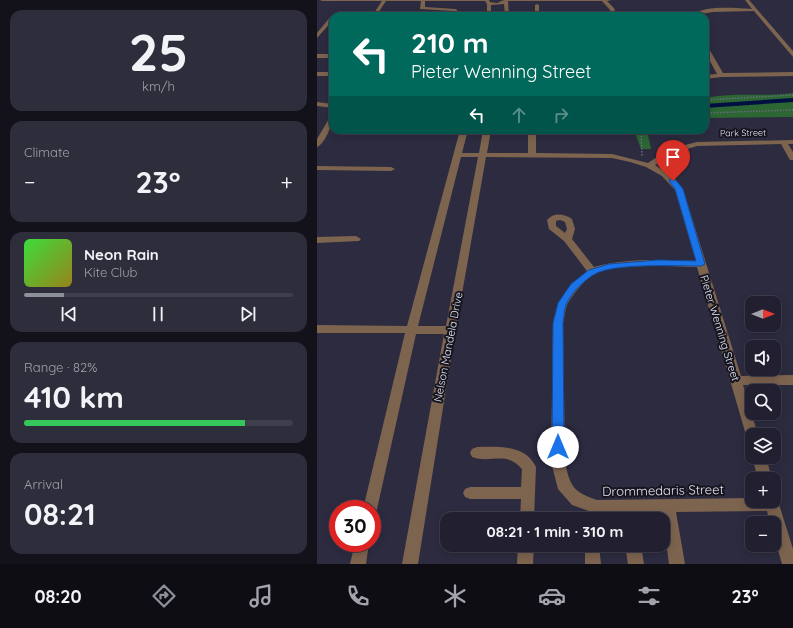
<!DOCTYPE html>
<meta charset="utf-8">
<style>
body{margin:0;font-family:Quicksand,sans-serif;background:#2e2d3c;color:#f1f3f6;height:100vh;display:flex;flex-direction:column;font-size:15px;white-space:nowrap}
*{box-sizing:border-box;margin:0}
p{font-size:13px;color:#a2a3ab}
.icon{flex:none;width:22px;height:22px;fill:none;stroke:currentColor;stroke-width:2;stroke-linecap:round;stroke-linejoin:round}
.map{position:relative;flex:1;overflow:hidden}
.sheet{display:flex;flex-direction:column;gap:10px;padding:10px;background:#13121a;width:317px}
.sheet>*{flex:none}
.hud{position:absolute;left:12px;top:12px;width:380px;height:122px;border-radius:12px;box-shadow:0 2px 10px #0003,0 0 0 1px #3f3e4c;background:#00695c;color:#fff;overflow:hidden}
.needle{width:26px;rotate:90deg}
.controls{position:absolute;left:428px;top:296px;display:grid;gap:8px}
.controls a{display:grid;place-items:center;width:36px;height:36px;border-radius:8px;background:#222030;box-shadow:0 2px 10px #0003,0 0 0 1px #3f3e4c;font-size:20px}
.speed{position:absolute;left:12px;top:500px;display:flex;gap:8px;font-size:20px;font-weight:700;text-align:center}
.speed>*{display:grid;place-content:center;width:52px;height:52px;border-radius:50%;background:#222030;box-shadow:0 2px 10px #0003,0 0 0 1px #3f3e4c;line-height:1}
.speed .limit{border:6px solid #d22;background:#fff;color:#111}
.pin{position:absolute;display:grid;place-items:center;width:34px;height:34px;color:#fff;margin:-41px -17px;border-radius:50% 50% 50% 0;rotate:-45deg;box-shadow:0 0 4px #0007}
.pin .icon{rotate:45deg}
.me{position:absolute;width:44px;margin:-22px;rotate:0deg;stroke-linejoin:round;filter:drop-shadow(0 0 3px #0008)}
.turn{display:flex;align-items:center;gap:14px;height:84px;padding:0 16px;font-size:18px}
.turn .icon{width:52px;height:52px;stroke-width:2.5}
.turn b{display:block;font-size:28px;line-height:34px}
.lanes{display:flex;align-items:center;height:38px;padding:0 16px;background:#0003;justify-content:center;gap:20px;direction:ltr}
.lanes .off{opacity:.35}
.big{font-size:30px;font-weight:700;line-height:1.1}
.sheet .tile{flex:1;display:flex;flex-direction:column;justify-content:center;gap:6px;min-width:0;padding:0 14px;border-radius:12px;background:#2e2d3c}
.sheet .dial{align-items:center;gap:0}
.dial b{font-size:52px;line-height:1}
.song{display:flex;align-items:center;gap:12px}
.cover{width:48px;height:48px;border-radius:6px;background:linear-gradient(135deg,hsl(120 70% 55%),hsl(50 70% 35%))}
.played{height:4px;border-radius:2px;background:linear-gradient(90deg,#8c9099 15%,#3f3e4c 15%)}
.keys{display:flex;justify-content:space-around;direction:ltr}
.heat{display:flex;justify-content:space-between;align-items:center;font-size:22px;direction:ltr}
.charge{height:6px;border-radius:3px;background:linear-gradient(90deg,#34c759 82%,#3f3e4c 0)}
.trip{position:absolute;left:123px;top:512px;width:230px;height:40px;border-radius:12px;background:#222030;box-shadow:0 2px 10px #0003,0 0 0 1px #3f3e4c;font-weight:700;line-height:40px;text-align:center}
.dock{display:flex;height:64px;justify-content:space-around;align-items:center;background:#0e0d13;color:#a2a3ab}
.dock .icon{width:28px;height:28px}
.dock .on{color:#8c9099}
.dock b{font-size:18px;color:#f1f3f6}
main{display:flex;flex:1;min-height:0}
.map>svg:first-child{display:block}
.green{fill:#2b6633}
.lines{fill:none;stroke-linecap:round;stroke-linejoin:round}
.canal{fill:#000e41;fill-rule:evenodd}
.path{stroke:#6d6c7f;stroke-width:1.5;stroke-dasharray:1.5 1.5;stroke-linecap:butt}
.minor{fill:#7d644f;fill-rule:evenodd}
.route{fill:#1a73e8;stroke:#114b97}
.labels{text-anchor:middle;stroke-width:4;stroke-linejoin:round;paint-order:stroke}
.far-street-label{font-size:9px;fill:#e3e3f1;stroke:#16151f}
.street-label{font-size:11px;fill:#e3e3f1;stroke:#16151f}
.near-street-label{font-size:13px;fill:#e3e3f1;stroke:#16151f}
</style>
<main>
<section class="sheet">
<div class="tile dial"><b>25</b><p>km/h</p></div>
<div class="tile"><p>Climate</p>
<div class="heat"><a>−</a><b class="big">23°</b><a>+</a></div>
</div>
<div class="tile">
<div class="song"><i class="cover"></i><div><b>Neon Rain</b><p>Kite Club</p></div></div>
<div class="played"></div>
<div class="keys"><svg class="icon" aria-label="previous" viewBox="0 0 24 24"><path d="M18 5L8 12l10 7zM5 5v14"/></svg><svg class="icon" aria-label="pause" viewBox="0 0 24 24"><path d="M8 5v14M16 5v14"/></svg><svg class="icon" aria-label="next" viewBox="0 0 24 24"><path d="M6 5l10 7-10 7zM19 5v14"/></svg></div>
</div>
<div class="tile"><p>Range · 82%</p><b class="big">410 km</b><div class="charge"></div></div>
<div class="tile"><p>Arrival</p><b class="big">08:21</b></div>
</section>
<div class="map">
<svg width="476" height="564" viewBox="0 0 476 564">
<rect width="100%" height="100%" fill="#2d2b40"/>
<g class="green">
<path d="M476,93V117L388,118V98C417,92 447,97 476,93Z"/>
<polygon points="315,130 330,130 334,149 324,149 317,130"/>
</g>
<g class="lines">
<polygon class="canal" points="476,98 476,102 388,108 388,104"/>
<g class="path">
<polyline points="388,100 476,95"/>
<polyline points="388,113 476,110"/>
<polyline points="324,130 325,157"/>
</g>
<g class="minor">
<polygon points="3,0 172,0 173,2 180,3 187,0 295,0 290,1 297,8 300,16 296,16 293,10 285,1 191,1 192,16 188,16 187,4 174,5 174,16 170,16 170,4 168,1 108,1 108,7 139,9 143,14 142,16 138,16 138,14 136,11 103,9 104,1 69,1 59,16 55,16 65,1 5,1"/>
<path d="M428,0H432L476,51V57L437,11L396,12L372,16C388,5 416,8 435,9Z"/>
<polygon points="220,4 222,5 222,16 218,16 218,5"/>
<polygon points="14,16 18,16 16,16 16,20 0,38 0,33"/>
<polygon points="388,45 391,47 406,73 476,72 476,76 404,77 388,79 388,75 400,74 388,52"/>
<rect x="0" y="54" width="16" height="4"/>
<rect x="0" y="72" width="16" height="4"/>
<polygon points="0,102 16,104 16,108 0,106"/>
<path d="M16,115C16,123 8,144 0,147V139L13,117Z"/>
<path d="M143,130H151L145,153H162L166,130H174L170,153H211V133L206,130H216L219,132V153L295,154L331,163L352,149L380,142L476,140V144H471L476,152V160H473L464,144L380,146L358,153L338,165L350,173L366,189L424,376L476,375V385H426L441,435H435V440L430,439L429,435L380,267C353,267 303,261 279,273C269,278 255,295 250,305C248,310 248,317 246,323L248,462C253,486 256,492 280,500L435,498V501H457V496L461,501L476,549V564H465L457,536V523H453L450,511L359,512L368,564H352L345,512L280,514L255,505L241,489L234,462L236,323C242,297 250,288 270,271L247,241L232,229L230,220C237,212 247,214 255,219L258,229L255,239L277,267C310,258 344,260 379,261L358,190L345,176L329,167L313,162L295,158L169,157L139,328L140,330L138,333L101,564H85L127,334H99L60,509L58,514L55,515V509H46L88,333H0V325L90,326ZM144,157H161L129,326H101ZM243,220L248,222L250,229L248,233L239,226V221Z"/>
<polygon points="0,166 74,167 78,169 74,171 0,170"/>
<polygon points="39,236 44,239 42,241 0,243 0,237"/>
<path d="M160,447C182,447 208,444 219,467L217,519H203L204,499H153L148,497L146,493L148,489L153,487H204L205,469C189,450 174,464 155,457L153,453L155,449Z"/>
<polygon points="435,457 449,457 455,479 441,479"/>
<polygon points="38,543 52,543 49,564 33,564"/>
<polygon points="201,545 217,545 216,564 200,564"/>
<polygon points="266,545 282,545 284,564 268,564 268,550"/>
<polygon points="308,545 324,545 327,564 311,564"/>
</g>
</g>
<path class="route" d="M353,179H358L366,189L388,264L384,266C361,266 297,263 278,274C267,280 254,293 249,305C247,310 247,318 246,323L247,447L245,450L241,452L237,450L235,447L236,323L241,303L254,284L272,270L292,264L341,260L379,261L358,189L352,181Z"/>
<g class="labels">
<g class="far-street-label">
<text transform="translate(426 133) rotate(-1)" y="3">Park Street</text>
</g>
<g class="street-label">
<text transform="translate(403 328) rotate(73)" y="4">Pieter Wenning Street</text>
<text transform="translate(131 347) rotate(-79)" y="4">Nelson Mandela Drive</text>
</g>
<g class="near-street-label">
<text transform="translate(346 490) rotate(-1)" y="5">Drommedaris Street</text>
</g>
</g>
</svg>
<div class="controls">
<a><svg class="needle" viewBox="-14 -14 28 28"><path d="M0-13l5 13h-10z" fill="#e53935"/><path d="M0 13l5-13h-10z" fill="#a2a3ab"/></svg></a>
<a><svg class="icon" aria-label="sound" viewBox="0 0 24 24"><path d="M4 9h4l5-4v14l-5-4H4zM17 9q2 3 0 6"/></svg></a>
<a><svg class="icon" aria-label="search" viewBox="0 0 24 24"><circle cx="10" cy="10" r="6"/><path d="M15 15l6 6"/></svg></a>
<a><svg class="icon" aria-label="layers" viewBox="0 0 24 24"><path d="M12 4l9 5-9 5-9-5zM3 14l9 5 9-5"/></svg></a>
<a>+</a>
<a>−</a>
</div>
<div class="speed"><div class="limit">30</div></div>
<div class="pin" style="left:356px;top:181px;background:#d93025"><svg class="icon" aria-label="arrive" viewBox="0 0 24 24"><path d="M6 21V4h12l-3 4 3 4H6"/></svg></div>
<svg class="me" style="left:241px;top:447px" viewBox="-20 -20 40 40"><circle r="19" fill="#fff"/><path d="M0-13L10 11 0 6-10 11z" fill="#1a73e8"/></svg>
<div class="trip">08:21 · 1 min · 310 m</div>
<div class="hud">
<div class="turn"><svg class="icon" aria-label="left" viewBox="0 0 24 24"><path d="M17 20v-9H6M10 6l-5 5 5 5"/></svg><div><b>210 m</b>Pieter Wenning Street</div></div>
<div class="lanes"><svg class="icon" aria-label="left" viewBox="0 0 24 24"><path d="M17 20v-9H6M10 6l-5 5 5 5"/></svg><svg class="icon off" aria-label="ahead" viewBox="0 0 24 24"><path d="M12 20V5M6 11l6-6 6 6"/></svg><svg class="icon off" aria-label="right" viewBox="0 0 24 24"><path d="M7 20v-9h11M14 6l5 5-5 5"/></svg></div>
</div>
</div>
</main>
<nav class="dock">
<b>08:20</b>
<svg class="icon on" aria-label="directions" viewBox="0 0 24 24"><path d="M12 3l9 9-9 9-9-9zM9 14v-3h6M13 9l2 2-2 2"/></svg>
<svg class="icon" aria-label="music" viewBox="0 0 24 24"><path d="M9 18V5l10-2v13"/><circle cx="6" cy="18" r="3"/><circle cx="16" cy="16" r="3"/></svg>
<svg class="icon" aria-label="phone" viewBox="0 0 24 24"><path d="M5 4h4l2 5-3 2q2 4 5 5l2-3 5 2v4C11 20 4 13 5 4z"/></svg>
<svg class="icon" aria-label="climate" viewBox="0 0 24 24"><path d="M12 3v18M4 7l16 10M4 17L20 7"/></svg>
<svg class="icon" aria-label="car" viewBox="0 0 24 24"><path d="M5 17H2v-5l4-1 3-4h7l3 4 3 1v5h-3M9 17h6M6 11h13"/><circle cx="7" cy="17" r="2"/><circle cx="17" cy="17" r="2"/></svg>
<svg class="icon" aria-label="filters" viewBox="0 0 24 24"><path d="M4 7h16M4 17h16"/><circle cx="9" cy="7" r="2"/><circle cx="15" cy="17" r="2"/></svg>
<b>23°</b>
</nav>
